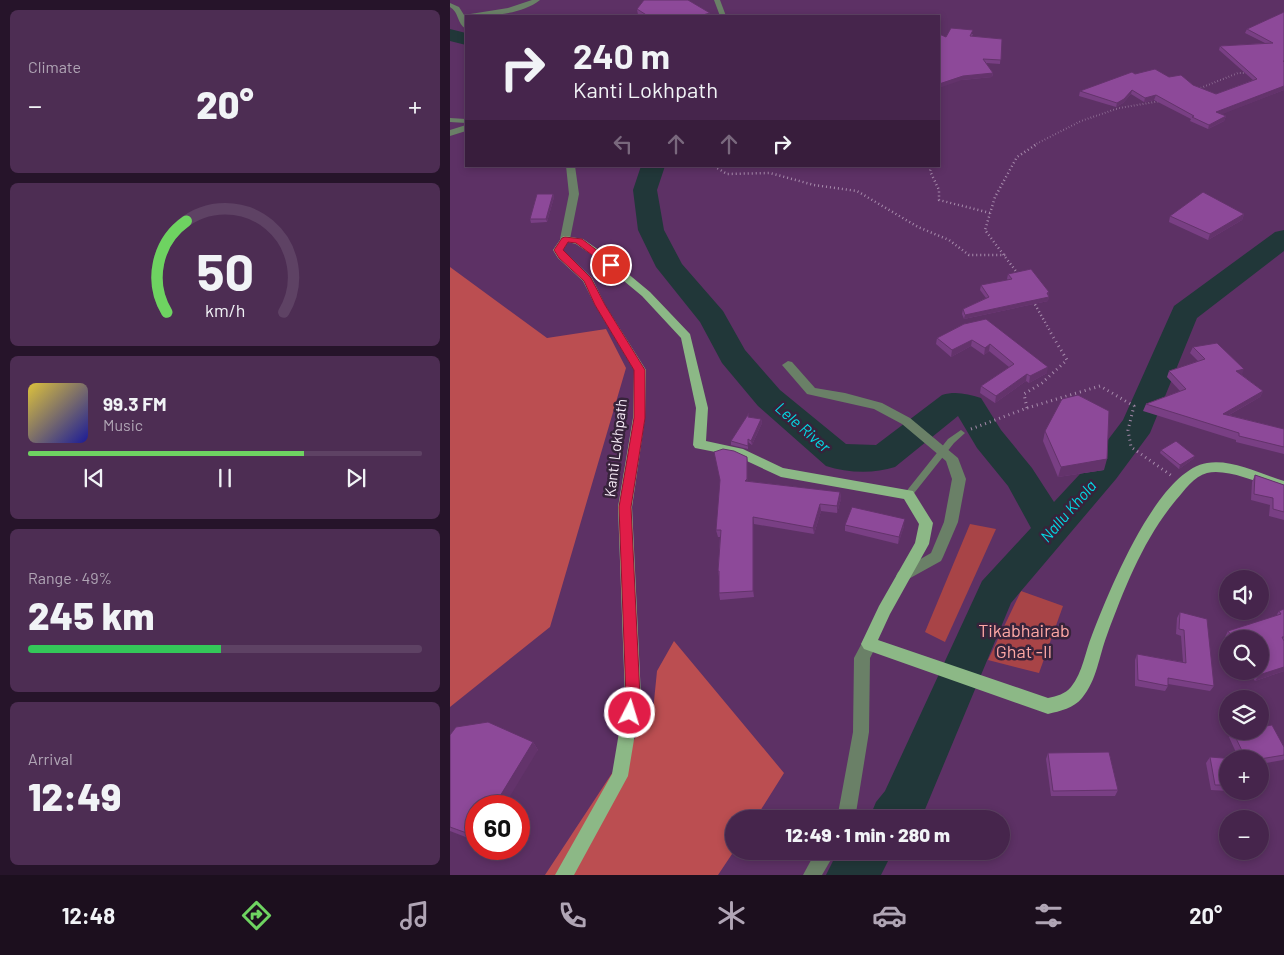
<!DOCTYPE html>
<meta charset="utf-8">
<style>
body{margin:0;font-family:Barlow,sans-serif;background:#4d2d53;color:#f1f3f6;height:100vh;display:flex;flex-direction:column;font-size:19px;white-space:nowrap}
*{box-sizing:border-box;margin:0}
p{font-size:16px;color:#b0a5b5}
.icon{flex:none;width:28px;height:28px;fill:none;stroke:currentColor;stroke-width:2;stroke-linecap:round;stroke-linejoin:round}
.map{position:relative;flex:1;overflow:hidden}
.side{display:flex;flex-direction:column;gap:10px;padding:10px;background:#26142a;width:450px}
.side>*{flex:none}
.guide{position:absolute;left:15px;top:15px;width:475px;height:152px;border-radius:0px;box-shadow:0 2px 8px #0003,0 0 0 1px #5e4264;background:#46254c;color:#f1f3f6;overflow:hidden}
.fabs{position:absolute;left:769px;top:570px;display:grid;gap:10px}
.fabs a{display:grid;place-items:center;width:50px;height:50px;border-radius:50%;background:#46254c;box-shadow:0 2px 8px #0003,0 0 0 1px #5e4264;font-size:25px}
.speed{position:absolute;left:15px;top:795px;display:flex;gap:10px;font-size:25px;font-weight:700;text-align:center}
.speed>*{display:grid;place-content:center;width:65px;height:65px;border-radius:50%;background:#46254c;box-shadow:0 2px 8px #0003,0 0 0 1px #5e4264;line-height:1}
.speed .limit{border:8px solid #d22;background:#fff;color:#111}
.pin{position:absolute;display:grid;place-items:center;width:42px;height:42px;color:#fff;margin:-21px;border:2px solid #fff;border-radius:50%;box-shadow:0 1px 5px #0007}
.me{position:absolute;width:55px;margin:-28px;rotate:5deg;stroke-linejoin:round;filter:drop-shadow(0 0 4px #0008)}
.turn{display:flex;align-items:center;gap:18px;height:105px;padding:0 25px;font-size:22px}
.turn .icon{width:65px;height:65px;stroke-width:2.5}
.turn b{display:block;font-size:35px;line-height:42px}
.lanes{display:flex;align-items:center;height:48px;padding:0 25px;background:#0003;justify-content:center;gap:25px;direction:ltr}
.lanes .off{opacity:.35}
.big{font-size:38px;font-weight:800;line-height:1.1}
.side .tile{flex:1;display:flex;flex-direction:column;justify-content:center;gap:8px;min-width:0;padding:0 18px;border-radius:8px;background:#4d2d53}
.side .dial{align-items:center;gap:0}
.dial svg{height:130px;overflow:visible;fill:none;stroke:#5e4264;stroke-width:7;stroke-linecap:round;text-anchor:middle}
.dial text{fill:#f1f3f6;stroke:none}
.song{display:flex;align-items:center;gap:15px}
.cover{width:60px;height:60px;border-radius:8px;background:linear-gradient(135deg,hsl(50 70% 55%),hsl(240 70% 35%))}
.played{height:5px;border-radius:2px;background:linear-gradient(90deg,#6ed361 70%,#5e4264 70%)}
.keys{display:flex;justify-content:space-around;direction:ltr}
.heat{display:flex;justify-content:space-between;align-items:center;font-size:28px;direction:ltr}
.charge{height:8px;border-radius:4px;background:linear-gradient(90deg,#34c759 49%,#5e4264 0)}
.trip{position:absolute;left:275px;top:810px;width:285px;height:50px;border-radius:25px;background:#46254c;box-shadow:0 2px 8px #0003,0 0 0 1px #5e4264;font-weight:800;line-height:50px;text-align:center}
.menu{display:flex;height:80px;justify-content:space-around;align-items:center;background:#1c0f1e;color:#b0a5b5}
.menu .icon{width:35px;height:35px}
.menu .current{color:#6ed361}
.menu b{font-size:22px;color:#f1f3f6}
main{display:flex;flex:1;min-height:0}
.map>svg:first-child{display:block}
.green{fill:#a84447}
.forest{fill:#bb4e51}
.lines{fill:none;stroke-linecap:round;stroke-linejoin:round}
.river{fill:#213739;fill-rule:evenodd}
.path-far2{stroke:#a78bac;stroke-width:2;stroke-dasharray:0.5 2.5;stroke-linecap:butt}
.path-far1{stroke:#a78bac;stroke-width:2.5;stroke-dasharray:1 3;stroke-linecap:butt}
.path{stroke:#a78bac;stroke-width:3;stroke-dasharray:1 4;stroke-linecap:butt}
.service{fill:#6a8067;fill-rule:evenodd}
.minor{fill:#6a8067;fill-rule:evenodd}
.tertiary{fill:#6a8067;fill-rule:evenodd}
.primary{fill:#8cb886;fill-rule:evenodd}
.wall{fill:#793f84}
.shaded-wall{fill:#63336b}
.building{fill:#8d4999;stroke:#63336b}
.route{fill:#e11d48;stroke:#92132f}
.labels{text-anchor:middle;stroke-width:5;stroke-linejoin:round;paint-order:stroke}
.street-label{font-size:15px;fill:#faeffb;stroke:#37233b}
.water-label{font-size:16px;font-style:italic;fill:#03d9e4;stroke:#37233b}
.near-park-label{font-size:18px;fill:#fda7a4;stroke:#37233b}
</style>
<main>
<section class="side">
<div class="tile"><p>Climate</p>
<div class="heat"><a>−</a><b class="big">20°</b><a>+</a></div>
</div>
<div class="tile dial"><svg viewBox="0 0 100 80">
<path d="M14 69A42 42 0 1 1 86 69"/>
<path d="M14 69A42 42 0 0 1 26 13" stroke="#6ed361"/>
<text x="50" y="56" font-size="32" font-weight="700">50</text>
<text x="50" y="72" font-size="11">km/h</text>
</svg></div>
<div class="tile">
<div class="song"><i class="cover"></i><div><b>99.3 FM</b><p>Music</p></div></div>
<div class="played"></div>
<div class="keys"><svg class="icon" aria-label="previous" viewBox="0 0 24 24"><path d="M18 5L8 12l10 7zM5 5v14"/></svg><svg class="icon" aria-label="pause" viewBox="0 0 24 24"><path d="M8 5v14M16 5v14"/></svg><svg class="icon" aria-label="next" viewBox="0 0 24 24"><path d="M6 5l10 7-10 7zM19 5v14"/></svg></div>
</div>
<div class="tile"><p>Range · 49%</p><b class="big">245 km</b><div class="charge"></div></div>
<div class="tile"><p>Arrival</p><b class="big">12:49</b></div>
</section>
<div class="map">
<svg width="834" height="875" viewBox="0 0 834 875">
<rect width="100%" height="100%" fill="#5d3165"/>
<g class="green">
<polygon points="520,524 546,529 495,642 475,632"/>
<polygon points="571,591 613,606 589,673 538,660"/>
</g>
<g class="forest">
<polygon points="0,267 97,338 156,329 176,368 100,627 0,707"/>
<polygon points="224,641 334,773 305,819 284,819 284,851 268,875 95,875 203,711 207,671"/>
</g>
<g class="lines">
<g class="river">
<polygon points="0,29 16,33 16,45 0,41"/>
<path d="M191,166H215L207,190L214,230L232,264L273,311L295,350L330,390L396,444L426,445L492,395C506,391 517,394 531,398L551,430L582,468L604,502L642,461L673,420L724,306L825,232L834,230V251L747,318L700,433L666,479L561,603L471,819H419L426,802L435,791L532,581L581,528L558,486L527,448L508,416L445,467C424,474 397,473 376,466L308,406L272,363L250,322L206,267L188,230L183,190Z"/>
<polygon points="388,851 443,851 431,875 376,875"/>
</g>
<g class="path-far2">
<polyline points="748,89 788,73 798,73"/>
<polyline points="584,145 631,121 669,108 711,101"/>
</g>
<g class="path-far1">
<polyline points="264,166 277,174 320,173 364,185 407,191 468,227 499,240 519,255 556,255"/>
<polyline points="482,166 480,171 489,190 489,200 540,213"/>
<polyline points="568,274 535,230 545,197 567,157 587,144"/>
<polyline points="583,301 600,331"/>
</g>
<g class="path">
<polyline points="577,408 574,394 592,383 617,360 599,330"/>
<polyline points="521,429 577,408 650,386 684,406 678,430 681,447 722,476"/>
</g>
<polygon class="service" points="511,430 515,433 504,443 461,497 455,497 454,495 455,493 498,439"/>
<g class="minor">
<path d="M82,0H90C71,15 40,16 16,16V29C7,24 9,12 0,7V3L9,7L14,15L58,8Z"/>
<polygon points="264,0 270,0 276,16 270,16"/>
<polygon points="16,125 16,131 0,136 0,130"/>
<polygon points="338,361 342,362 365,388 395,393 432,403 460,418 508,458 516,479 508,522 493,557 491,561 453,582 448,580 446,576 448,572 481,553 494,522 502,479 496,461 452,424 424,409 357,394 332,365"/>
<polygon points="419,637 424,639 427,644 420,658 419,732 405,819 387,819 403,732 404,658 414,639"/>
<polygon points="366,851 386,851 372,875 353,875"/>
</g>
<g class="tertiary">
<polygon points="0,118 16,119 16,123 0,122"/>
<polygon points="116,166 125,166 129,194 120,239 115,242 110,239 119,194"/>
</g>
<path class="primary" d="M115,236L133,239L153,253L200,292L240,334L258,408L256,441L293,449L333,468L463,491L483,523L479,544L440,614L428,640L598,698C607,696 615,694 621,687C633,672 635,652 642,635C659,591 707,471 757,463C783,459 810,474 834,481V491C813,485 779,468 757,473C744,476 734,491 726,500C693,540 675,587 657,635C649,656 647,680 632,698C624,708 610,711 598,714L414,649L411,644L429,606L465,543L469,524L454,499L331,477L286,456L245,448L243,445L246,408L231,338L192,296L145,257L126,244L118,242L113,250L142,278L155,305L196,370L195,418L182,507L191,697L178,776L124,875H105L162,774L175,697L168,507L183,418L184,370L145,305L133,281L108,258L103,250L112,237Z"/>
</g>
<g class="wall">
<polygon points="187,9 260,13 260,16 190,16 188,15"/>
<polygon points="834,12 834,90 771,114 776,116 774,121 758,129 740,121 741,119 704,100 694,102 681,94 673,103 666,107 629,96 630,91 685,74 719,77 743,85 766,94 803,80 769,50 770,46 815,43 795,33 797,29"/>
<polygon points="523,34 522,36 552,39 550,64 536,63 543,73 542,77 512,80 496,37"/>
<polygon points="103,194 104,197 97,222 81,223 80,219"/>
<polygon points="794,214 792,220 758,240 719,222 720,216"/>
<polygon points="558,274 599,292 598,301 514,319 512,314 513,309 536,298 530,290 531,285 558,280 557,279"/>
<polygon points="514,324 597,373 579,383 576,381 545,403 530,393 531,386 559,367 539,351 534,355 521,346 501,357 486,344 487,338"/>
<polygon points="743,347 792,375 813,391 810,397 779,415 834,429 834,454 786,442 786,440 693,411 696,404 730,391 717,377 719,371 748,361 740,353"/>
<polygon points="299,413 299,417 311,419 312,423 302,445 298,442 298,449 281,445 281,441"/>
<polygon points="595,431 654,470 608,477 593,441"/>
<polygon points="711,450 745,456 743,459 729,469 710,453"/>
<polygon points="298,464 298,481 390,492 391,499 387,513 371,511 364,534 304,524 304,597 270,600 269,593 269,577 268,571 270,537 268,537 266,530"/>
<polygon points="805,475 834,485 834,520 819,516 820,505 801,500 802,482"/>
<polygon points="395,525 454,526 448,544 395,531"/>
<polygon points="834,609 834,671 805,681 798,671 810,671 810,639 778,639 778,641 775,637 778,631 826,616 829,611"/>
<polygon points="730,612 764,686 760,691 718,684 718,686 715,691 685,686 685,660 687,654 733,662 731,636 726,634 727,618"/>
<polygon points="783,732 834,747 834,759 833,760 810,764 810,759 789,759 779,737"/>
<polygon points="0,735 83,742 88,750 26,806 26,841 0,831"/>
<polygon points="598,753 668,790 665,796 601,796 596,759"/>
<polygon points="760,757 778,759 778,791 761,790 756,763"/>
<polygon points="780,791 804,791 803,793"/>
</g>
<g class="shaded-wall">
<polygon points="260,13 260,16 249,16"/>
<polygon points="543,73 542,77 512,80 489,88 489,84 513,76"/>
<polygon points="834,86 834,90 765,117 766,112"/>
<polygon points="682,90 681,94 673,103 666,107 667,103"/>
<polygon points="706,95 704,100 694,102 695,98"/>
<polygon points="776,116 774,121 758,129 759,125"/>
<polygon points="103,194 104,197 97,222 96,219"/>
<polygon points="794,214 792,220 758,240 760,234"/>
<polygon points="599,292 598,301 514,319 515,315"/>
<polygon points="522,340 521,346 501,357 502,350"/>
<polygon points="540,344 539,351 534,355 535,348"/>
<polygon points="598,367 597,373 579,383 580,376"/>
<polygon points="794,369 792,375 786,371"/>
<polygon points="577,374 576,381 545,403 546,396"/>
<polygon points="813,391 810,397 770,420 773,414"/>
<polygon points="311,419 312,423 302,445 301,441"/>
<polygon points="745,456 743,459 729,469 730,465"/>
<polygon points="297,457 298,464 298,486 295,481"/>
<polygon points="657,459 654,470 608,477 611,467"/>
<polygon points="390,492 391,499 387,513 387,506"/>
<polygon points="370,504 371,511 364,534 363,528"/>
<polygon points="303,517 304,524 304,597 303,591"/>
<polygon points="455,519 454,526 448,544 449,537"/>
<polygon points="834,667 834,671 805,681 809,675"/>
<polygon points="83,742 88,750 54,806 44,806"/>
</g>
<g class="building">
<polygon points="194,0 238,0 260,13 249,16 198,16 187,9"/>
<polygon points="834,12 834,61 833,61 834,62 834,86 766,112 776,116 759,125 742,117 744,116 706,95 695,98 682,90 674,99 667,103 630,91 682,72 685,74 705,69 719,77 731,75 743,85 766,94 807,79 770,46 823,43 797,29"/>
<polygon points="501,28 523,30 520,36 552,39 551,60 533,59 543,73 513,76 489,84 489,34 496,37"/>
<polygon points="753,192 794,214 760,234 720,216"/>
<polygon points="87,194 103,194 96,219 80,219"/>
<polygon points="581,269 599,292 597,293 599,297 515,315 513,309 539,297 531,285 562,279 558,274"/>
<polygon points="536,319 598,367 580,376 577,374 546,396 531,386 564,364 540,344 535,348 522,340 502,350 487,338 514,324"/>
<polygon points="767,343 794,369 786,371 813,391 773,414 834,429 834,447 789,436 789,433 696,404 736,389 719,371 755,359 743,347"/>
<polygon points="628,395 659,411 657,459 611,467 595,431 612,399"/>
<polygon points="299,413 298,417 311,419 301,441 298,439 298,446 281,441"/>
<polygon points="726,441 745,456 730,465 711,450"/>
<polygon points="273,449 284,451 297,457 297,479 295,481 390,492 387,506 370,504 363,528 303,517 303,591 269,593 269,571 268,571 271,530 266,530 270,480 264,452"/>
<polygon points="805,475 834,485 834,512 823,509 823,498 804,494"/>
<polygon points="402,507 455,519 449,537 395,525"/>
<polygon points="834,609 834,637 832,637 834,641 834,667 809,675 807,671 810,671 810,639 784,639 778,631 831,614 829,611"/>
<polygon points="730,612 757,619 764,686 718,678 718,686 688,680 687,654 736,663 734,630 729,629"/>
<polygon points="38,722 83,742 44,806 26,806 26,835 25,836 0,827 0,735 6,727"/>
<polygon points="822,725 834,747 834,755 810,759 796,759 783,732 810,731 810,727"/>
<polygon points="659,752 668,790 603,791 598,753"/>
<polygon points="760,757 785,759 778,759 778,785 765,785"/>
</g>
<polygon class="route" points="115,237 132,239 166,265 161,267 158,267 126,243 118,242 113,250 141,278 155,305 195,370 195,418 181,507 190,697 186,718 180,720 175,718 173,713 176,697 169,507 184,418 184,370 145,305 134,281 109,258 104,250 112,238"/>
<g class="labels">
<g class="street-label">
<text transform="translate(166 448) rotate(-83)" y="5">Kanti Lokhpath</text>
</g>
<g class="water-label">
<text transform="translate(353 427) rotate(41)" y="6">Lele River</text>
<text transform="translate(618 511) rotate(-49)" y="6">Nallu Khola</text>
</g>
<g class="near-park-label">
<text x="574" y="637">Tikabhairab<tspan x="574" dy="21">Ghat -II</tspan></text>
</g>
</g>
</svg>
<div class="fabs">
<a><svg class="icon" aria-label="sound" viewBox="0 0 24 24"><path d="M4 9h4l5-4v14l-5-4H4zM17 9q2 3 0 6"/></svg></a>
<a><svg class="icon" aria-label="search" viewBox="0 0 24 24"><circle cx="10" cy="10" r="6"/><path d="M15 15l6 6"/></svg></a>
<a><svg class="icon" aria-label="layers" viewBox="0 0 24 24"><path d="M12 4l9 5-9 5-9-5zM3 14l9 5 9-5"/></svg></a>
<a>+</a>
<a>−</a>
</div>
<div class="speed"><div class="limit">60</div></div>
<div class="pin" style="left:161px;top:265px;background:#d93025"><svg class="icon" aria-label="arrive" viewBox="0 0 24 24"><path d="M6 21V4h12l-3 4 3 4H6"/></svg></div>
<svg class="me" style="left:180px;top:713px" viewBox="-20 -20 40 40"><circle r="17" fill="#e11d48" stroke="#fff" stroke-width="3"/><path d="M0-11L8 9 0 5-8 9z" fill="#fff"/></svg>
<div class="trip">12:49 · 1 min · 280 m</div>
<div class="guide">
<div class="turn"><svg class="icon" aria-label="right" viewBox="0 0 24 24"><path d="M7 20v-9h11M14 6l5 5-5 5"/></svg><div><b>240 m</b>Kanti Lokhpath</div></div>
<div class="lanes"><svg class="icon off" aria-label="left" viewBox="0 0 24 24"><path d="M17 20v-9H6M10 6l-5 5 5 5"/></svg><svg class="icon off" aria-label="ahead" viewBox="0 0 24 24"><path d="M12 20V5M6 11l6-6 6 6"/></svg><svg class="icon off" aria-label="ahead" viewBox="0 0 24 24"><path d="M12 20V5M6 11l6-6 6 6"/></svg><svg class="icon" aria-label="right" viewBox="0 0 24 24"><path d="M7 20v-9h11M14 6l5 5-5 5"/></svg></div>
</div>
</div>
</main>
<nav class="menu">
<b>12:48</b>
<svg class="icon current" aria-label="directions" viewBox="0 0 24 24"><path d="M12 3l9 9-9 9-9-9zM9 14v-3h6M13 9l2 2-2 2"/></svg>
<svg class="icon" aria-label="music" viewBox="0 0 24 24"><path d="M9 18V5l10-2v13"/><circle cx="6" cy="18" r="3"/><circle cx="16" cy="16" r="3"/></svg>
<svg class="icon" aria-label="phone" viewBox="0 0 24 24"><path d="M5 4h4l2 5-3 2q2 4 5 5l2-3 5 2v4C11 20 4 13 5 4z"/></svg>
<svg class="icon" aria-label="climate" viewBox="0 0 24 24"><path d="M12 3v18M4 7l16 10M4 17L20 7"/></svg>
<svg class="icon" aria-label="car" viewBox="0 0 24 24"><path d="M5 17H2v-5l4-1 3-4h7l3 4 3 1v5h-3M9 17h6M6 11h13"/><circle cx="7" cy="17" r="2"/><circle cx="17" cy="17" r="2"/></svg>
<svg class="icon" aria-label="filters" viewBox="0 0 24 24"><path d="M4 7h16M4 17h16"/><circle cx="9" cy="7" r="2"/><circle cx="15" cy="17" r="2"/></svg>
<b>20°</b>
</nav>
